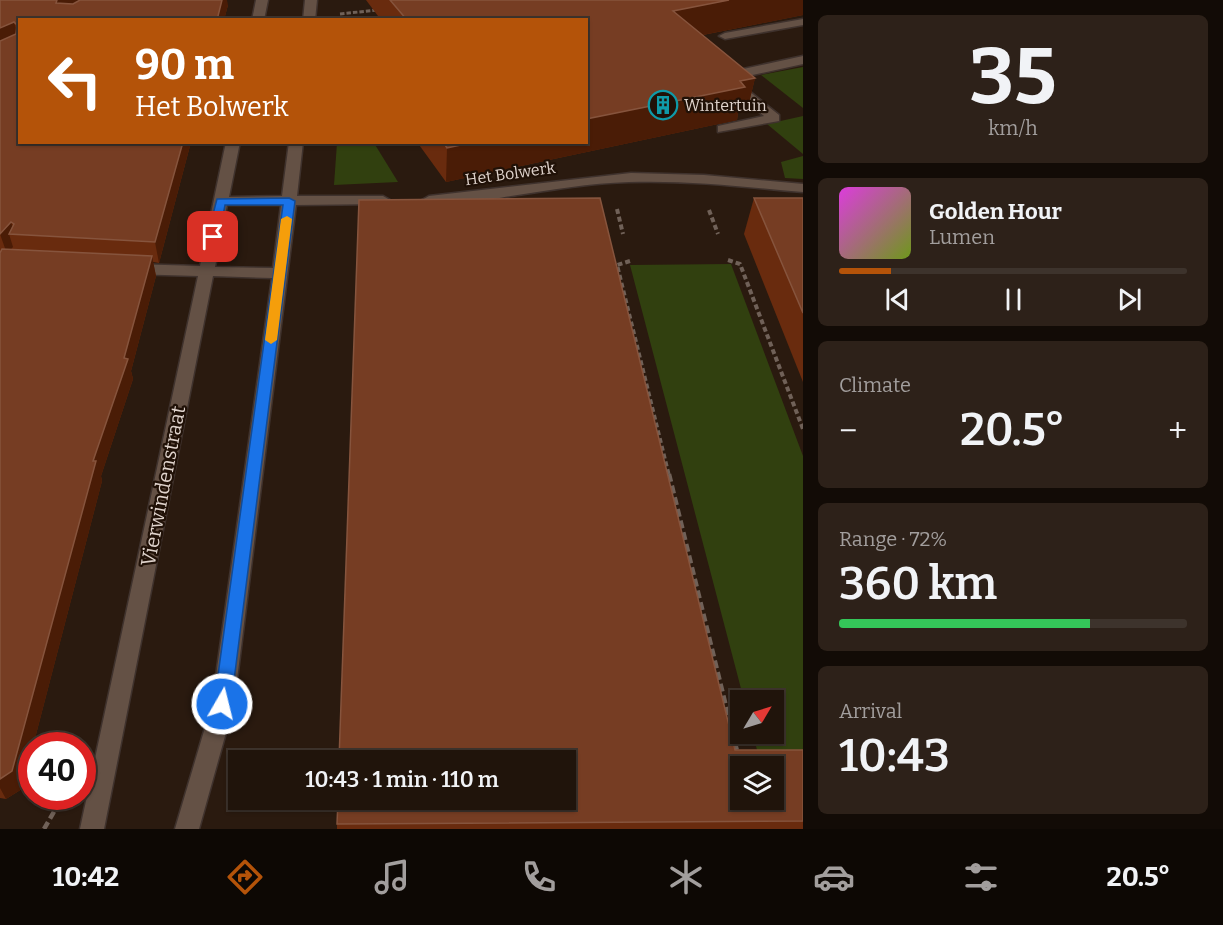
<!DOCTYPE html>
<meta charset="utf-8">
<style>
body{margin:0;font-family:Bitter,serif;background:#2d2119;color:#f1f3f6;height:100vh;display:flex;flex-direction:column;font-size:22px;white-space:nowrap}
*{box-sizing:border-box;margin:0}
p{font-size:20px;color:#a29e9d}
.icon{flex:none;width:33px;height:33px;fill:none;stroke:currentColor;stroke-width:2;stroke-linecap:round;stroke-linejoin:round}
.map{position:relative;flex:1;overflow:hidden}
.sheet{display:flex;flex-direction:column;gap:15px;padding:15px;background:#120b06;width:420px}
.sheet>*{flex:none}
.hud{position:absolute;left:18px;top:18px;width:570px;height:126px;border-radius:0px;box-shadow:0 2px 4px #0004,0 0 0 2px #3d332c;background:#b45309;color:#fff;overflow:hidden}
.needle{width:39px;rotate:52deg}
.buttons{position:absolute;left:730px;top:690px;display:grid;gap:12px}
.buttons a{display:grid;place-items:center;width:54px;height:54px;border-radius:0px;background:#20140b;box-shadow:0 2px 4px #0004,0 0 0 2px #3d332c;font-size:30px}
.speed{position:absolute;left:18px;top:732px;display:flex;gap:12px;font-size:30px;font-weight:700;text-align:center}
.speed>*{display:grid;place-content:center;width:78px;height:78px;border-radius:50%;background:#20140b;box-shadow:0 2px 4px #0004,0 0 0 2px #3d332c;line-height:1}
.speed .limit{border:9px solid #d22;background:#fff;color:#111}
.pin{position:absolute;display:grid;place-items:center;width:51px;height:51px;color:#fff;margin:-26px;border-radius:12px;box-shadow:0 3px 9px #0006}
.me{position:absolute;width:66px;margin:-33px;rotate:8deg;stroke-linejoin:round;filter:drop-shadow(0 0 4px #0008)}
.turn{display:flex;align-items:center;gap:21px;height:126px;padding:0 18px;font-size:27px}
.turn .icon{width:78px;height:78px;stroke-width:2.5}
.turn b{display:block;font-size:42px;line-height:51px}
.big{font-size:45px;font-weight:600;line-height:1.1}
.sheet .tile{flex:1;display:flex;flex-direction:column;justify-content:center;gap:9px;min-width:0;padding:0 21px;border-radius:9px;background:#2d2119}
.sheet .dial{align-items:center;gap:0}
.dial b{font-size:78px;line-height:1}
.song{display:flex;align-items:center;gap:18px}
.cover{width:72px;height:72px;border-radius:9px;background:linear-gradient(135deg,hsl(300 70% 55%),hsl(80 70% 35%))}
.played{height:6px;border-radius:3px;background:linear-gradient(90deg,#b45309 15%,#3d332c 15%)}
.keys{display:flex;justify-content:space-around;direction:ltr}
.heat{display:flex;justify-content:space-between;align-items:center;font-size:33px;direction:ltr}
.charge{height:9px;border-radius:4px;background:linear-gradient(90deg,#34c759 72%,#3d332c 0)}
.trip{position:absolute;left:228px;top:750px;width:348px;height:60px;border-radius:0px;background:#20140b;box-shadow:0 2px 4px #0004,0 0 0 2px #3d332c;font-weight:600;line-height:60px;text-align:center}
.tabs{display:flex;height:96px;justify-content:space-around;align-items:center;background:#0d0804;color:#a29e9d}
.tabs .icon{width:42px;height:42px}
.tabs .selected{color:#b45309}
.tabs b{font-size:27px;color:#f1f3f6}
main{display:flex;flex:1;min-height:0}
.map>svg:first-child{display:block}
.green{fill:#31400f}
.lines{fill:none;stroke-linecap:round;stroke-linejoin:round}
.minor-casing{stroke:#3f322d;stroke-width:3}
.path-far2{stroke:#706158;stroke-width:3;stroke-dasharray:4.5 2;stroke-linecap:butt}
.path-far1{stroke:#706158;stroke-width:4;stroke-dasharray:5 3;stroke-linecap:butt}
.path{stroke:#706158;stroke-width:4.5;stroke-dasharray:8 4;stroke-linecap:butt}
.minor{fill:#645145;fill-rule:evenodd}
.wall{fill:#692b0e}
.shaded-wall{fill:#4a1c06}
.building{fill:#763d23;stroke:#86543d;stroke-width:1.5;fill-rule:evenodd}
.route{fill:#1a73e8;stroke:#114b97;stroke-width:1.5}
.slow{fill:#f59e0b}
.labels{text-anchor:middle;stroke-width:4.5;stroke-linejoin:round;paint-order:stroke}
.far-poi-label{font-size:16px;fill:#dfd3cc;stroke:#201107;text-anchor:start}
.far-street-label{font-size:16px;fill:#dfd3cc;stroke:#201107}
.street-label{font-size:20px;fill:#dfd3cc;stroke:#201107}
</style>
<main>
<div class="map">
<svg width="803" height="829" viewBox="0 0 803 829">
<rect width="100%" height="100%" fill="#2a1a0f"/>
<g class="green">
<polygon points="803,67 803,108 761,75"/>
<polygon points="803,116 803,154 767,124"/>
<polygon points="337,143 374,143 398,182 334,185"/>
<polygon points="803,156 803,179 785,178 781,162"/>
<polygon points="731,264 803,456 803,768 761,766 753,734 774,734 774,700 744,700 630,265"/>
</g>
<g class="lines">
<g class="minor-casing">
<g id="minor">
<polygon points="256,0 268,0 264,20 252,20"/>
<polygon points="305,0 317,0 315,20 303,20"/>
<polygon points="803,19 803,25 725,39 719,36 725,33"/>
<polygon points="803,56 803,64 734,79 779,115 779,121 718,132 718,126 764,116 720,80 720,74"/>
<path d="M226,142H240L229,197L282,196L289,142H303L297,196H383L390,200L383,204L296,205L234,704L199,829H175L212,704L272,278L213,276L104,829H80L198,276L130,274L122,269L130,264L200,266ZM227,205H281L273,268L215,267Z"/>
<path d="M631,173L704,175L803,184V192C745,187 687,180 629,182C590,183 550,190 511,196C495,198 431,211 422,200L429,196Z"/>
</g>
</g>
<polyline class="path-far2" points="340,14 377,10"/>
<g class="path-far1">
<polyline points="617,209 623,234"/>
<polyline points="709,210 718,234"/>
<polyline points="728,260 740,264 803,429"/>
<polyline points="630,261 617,265 669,476"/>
</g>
<g class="path">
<polyline points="669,474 738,755"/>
<polyline points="44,829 55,810"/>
</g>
<use href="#minor" class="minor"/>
</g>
<g class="wall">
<polygon points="0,0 228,5 224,20 20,20 191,142 159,263 153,262 156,276 131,371 133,379 101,476 102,481 33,746 32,746 32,753 22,789 6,799 0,798"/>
<polygon points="366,0 803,0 803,15 703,35 755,78 747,111 738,113 737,120 446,182 417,142 586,142 586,20 381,20"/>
<polygon points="754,198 803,198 803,382 744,234"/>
<polygon points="735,750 803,750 803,829 337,829 337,824"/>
</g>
<g class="shaded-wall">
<polygon points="57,0 91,0 61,18 56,3"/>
<polygon points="222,0 227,0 228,5 224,20 217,20"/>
<polygon points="729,0 803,0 803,15 667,42 673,11"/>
<polygon points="14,22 19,41 0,49 0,28"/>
<polygon points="755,78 747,111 738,113 737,120 446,182 447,148 475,142 586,142 586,119"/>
<polygon points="183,142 191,142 159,263 155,242"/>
<polygon points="11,222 15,234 9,234 13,247 7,254 0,234"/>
<polygon points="152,256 156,276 131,371 133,379 101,476 102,481 33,746 32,746 32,753 22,789 6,799 0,788 0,779 124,358"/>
</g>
<g class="building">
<polygon points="0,0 57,0 56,3 73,4 80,0 222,0 217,20 20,20 20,142 183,142 155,242 9,234 14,224 11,222 0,234 0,41 16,34 17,25 14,22 0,28"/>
<polygon points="390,0 729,0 673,11 755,78 740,81 745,87 586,119 586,20 407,20"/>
<polygon points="443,142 475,142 447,148"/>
<path d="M600,198L735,750H803V821L337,824L338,800H566V760H339L359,200ZM741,766H774V800H741Z"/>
<polygon points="754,198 803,198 803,313"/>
<polygon points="2,249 152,256 124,358 128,359 93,461 96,461 12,771 0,779 0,253"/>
</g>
<polygon class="route" points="289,198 295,201 231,704 229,709 222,712 216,709 214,704 283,205 225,205 219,237 213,240 207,237 217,199"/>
<polygon class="slow" points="287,216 292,219 277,340 271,344 265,340 281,219"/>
<defs>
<g id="building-ring" transform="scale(1.5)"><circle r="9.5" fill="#201107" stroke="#0f9aa8" stroke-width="1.5"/><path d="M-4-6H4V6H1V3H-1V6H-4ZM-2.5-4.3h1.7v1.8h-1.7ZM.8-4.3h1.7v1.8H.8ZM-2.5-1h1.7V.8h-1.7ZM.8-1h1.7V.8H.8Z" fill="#0f9aa8"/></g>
</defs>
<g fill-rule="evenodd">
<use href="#building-ring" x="663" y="105"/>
</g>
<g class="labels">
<g class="far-poi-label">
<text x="684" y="111">Wintertuin</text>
</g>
<g class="far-street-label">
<text transform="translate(510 173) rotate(-8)" y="6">Het Bolwerk</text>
</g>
<g class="street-label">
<text transform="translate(163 486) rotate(-79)" y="7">Vierwindenstraat</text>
</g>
</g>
</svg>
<div class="buttons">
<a><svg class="needle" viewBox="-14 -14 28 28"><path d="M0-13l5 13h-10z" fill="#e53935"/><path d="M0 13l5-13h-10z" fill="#a29e9d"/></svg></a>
<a><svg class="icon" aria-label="layers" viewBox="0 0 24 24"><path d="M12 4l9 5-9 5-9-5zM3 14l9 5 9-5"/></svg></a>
</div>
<div class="speed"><div class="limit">40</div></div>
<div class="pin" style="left:213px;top:237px;background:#d93025"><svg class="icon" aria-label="arrive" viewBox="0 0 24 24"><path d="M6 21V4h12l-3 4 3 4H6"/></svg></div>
<svg class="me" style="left:222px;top:704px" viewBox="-20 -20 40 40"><circle r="17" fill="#1a73e8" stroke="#fff" stroke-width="3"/><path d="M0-11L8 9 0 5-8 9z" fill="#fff"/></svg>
<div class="trip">10:43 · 1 min · 110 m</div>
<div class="hud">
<div class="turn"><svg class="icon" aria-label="left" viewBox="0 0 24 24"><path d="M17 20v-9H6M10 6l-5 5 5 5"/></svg><div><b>90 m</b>Het Bolwerk</div></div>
</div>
</div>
<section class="sheet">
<div class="tile dial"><b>35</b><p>km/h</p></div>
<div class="tile">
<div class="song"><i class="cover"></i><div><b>Golden Hour</b><p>Lumen</p></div></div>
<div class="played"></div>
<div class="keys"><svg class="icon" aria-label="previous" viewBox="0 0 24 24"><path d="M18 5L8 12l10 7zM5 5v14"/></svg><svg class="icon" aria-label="pause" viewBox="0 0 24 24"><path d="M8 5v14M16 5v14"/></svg><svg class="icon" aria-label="next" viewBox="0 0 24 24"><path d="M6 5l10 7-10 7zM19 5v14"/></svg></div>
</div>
<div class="tile"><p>Climate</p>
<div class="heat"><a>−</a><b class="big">20.5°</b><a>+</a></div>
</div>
<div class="tile"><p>Range · 72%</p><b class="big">360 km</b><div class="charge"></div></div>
<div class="tile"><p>Arrival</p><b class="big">10:43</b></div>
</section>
</main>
<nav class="tabs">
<b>10:42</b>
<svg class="icon selected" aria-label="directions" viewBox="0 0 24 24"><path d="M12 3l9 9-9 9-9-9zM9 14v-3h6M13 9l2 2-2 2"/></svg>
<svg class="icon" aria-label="music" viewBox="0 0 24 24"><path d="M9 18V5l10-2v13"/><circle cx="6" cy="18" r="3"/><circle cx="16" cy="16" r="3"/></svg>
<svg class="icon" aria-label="phone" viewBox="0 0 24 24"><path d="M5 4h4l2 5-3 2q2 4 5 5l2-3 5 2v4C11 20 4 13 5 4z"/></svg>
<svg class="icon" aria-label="climate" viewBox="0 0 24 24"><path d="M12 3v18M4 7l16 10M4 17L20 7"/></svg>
<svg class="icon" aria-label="car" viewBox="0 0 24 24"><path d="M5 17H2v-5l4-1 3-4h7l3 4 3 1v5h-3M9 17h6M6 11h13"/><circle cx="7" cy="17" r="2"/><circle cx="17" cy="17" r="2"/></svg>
<svg class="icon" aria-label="filters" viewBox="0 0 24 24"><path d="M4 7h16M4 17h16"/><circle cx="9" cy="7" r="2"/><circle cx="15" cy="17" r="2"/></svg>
<b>20.5°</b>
</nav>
